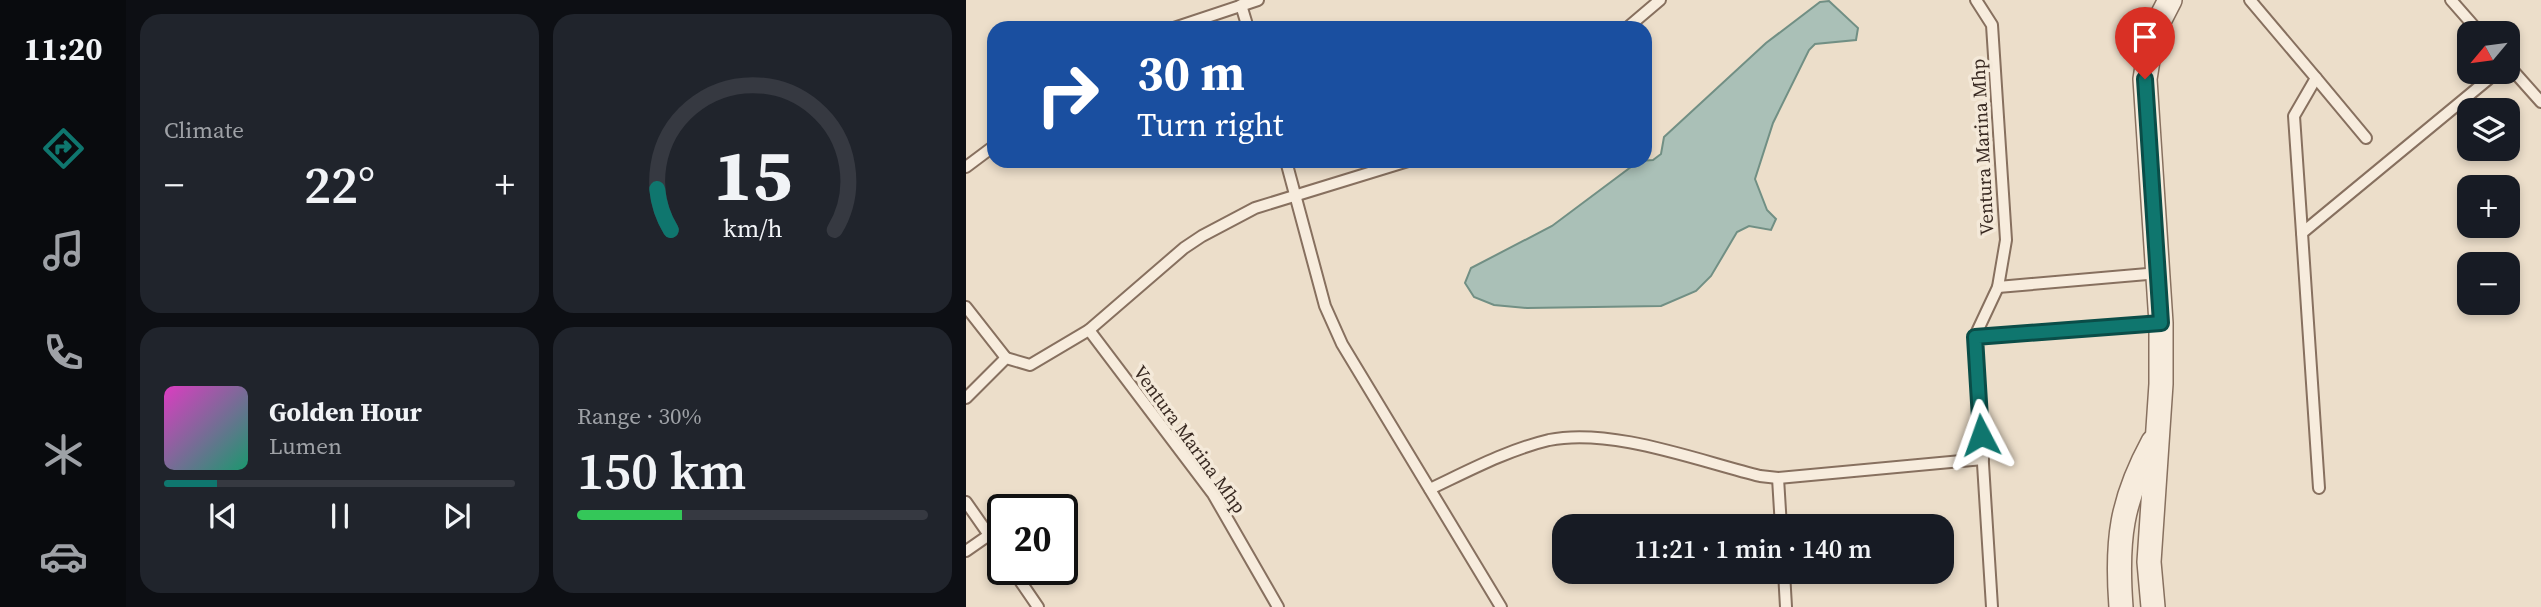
<!DOCTYPE html>
<meta charset="utf-8">
<style>
body{margin:0;font-family:"Source Serif 4",serif;background:#20242c;color:#f1f3f6;height:100vh;display:flex;flex-direction:column;font-size:26px;white-space:nowrap}
*{box-sizing:border-box;margin:0}
p{font-size:23px;color:#9ea1a6}
.icon{flex:none;width:38px;height:38px;fill:none;stroke:currentColor;stroke-width:2;stroke-linecap:round;stroke-linejoin:round}
.map{position:relative;flex:1;overflow:hidden}
.side{display:flex;flex-direction:column;gap:14px;padding:14px;background:#0d0f14;width:840px}
.side>*{flex:none}
.top-card{position:absolute;left:21px;top:21px;width:665px;height:147px;border-radius:21px;box-shadow:0 4px 10px #0003;background:#1a4fa0;color:#fff;overflow:hidden}
.needle{width:46px;rotate:241deg}
.fabs{position:absolute;left:1491px;top:21px;display:grid;gap:14px}
.fabs a{display:grid;place-items:center;width:63px;height:63px;border-radius:14px;background:#171b24;box-shadow:0 4px 10px #0003;font-size:35px}
.speed{position:absolute;left:21px;top:494px;display:flex;gap:14px;font-size:35px;font-weight:700;text-align:center}
.speed>*{display:grid;place-content:center;width:91px;height:91px;border-radius:50%;background:#171b24;box-shadow:0 4px 10px #0003;line-height:1}
.speed .limit{border:4px solid #111;border-radius:10px;background:#fff;color:#111}
.pin{position:absolute;display:grid;place-items:center;width:60px;height:60px;color:#fff;margin:-72px -30px;border-radius:50% 50% 50% 0;rotate:-45deg;box-shadow:0 0 7px #0007}
.pin .icon{rotate:45deg}
.me{position:absolute;width:77px;margin:-38px;rotate:356deg;stroke-linejoin:round;filter:drop-shadow(0 0 5px #0008)}
.turn{display:flex;align-items:center;gap:24px;height:147px;padding:0 35px;font-size:32px}
.turn .icon{width:91px;height:91px;stroke-width:2.5}
.turn b{display:block;font-size:49px;line-height:60px}
.big{font-size:52px;font-weight:600;line-height:1.1}
.side .tile{flex:1;display:flex;flex-direction:column;justify-content:center;gap:10px;min-width:0;padding:0 24px;border-radius:21px;background:#20242c}
.side .dial{align-items:center;gap:0}
.dial svg{height:182px;overflow:visible;fill:none;stroke:#363941;stroke-width:7;stroke-linecap:round;text-anchor:middle}
.dial text{fill:#f1f3f6;stroke:none}
.song{display:flex;align-items:center;gap:21px}
.cover{width:84px;height:84px;border-radius:10px;background:linear-gradient(135deg,hsl(310 70% 55%),hsl(160 70% 35%))}
.played{height:7px;border-radius:4px;background:linear-gradient(90deg,#0f766e 15%,#363941 15%)}
.keys{display:flex;justify-content:space-around;direction:ltr}
.heat{display:flex;justify-content:space-between;align-items:center;font-size:38px;direction:ltr}
.charge{height:10px;border-radius:5px;background:linear-gradient(90deg,#34c759 30%,#363941 0)}
.side .tiles{flex:1;display:grid;gap:14px;grid-template-columns:repeat(2,1fr)}
.trip{position:absolute;left:586px;top:514px;width:402px;height:70px;border-radius:21px;background:#171b24;box-shadow:0 4px 10px #0003;font-weight:600;line-height:70px;text-align:center}
main{display:flex;flex:1;min-height:0}
.dock{display:flex;flex-direction:column;width:126px;justify-content:space-around;align-items:center;background:#090b0e;color:#9ea1a6}
.dock .icon{width:49px;height:49px}
.dock .current{color:#0f766e}
.dock b{font-size:32px;color:#f1f3f6}
.map>svg:first-child{display:block}
.water{fill:#aac0b7;stroke:#718f84;stroke-width:2}
.lines{fill:none;stroke-linecap:round;stroke-linejoin:round}
.lane-casing{stroke:#87705f;stroke-width:14}
.street-casing{stroke:#87705f;stroke-width:26}
.lane{stroke:#f7ecdd;stroke-width:10}
.street{stroke:#f7ecdd;stroke-width:23}
.route-casing{stroke:#0a4d48;stroke-width:18}
.route{stroke:#0f766e;stroke-width:12}
.labels{text-anchor:middle;stroke-width:7;stroke-linejoin:round;paint-order:stroke}
.street-label{font-size:19px;fill:#392a22;stroke:#f4e9d9}
</style>
<main>
<nav class="dock">
<b>11:20</b>
<svg class="icon current" aria-label="directions" viewBox="0 0 24 24"><path d="M12 3l9 9-9 9-9-9zM9 14v-3h6M13 9l2 2-2 2"/></svg>
<svg class="icon" aria-label="music" viewBox="0 0 24 24"><path d="M9 18V5l10-2v13"/><circle cx="6" cy="18" r="3"/><circle cx="16" cy="16" r="3"/></svg>
<svg class="icon" aria-label="phone" viewBox="0 0 24 24"><path d="M5 4h4l2 5-3 2q2 4 5 5l2-3 5 2v4C11 20 4 13 5 4z"/></svg>
<svg class="icon" aria-label="climate" viewBox="0 0 24 24"><path d="M12 3v18M4 7l16 10M4 17L20 7"/></svg>
<svg class="icon" aria-label="car" viewBox="0 0 24 24"><path d="M5 17H2v-5l4-1 3-4h7l3 4 3 1v5h-3M9 17h6M6 11h13"/><circle cx="7" cy="17" r="2"/><circle cx="17" cy="17" r="2"/></svg>
</nav>
<section class="side">
<div class="tiles">
<div class="tile"><p>Climate</p>
<div class="heat"><a>−</a><b class="big">22°</b><a>+</a></div>
</div>
<div class="tile dial"><svg viewBox="0 0 100 80">
<path d="M14 69A42 42 0 1 1 86 69"/>
<path d="M14 69A42 42 0 0 1 8 51" stroke="#0f766e"/>
<text x="50" y="56" font-size="32" font-weight="700">15</text>
<text x="50" y="72" font-size="11">km/h</text>
</svg></div>
<div class="tile">
<div class="song"><i class="cover"></i><div><b>Golden Hour</b><p>Lumen</p></div></div>
<div class="played"></div>
<div class="keys"><svg class="icon" aria-label="previous" viewBox="0 0 24 24"><path d="M18 5L8 12l10 7zM5 5v14"/></svg><svg class="icon" aria-label="pause" viewBox="0 0 24 24"><path d="M8 5v14M16 5v14"/></svg><svg class="icon" aria-label="next" viewBox="0 0 24 24"><path d="M6 5l10 7-10 7zM19 5v14"/></svg></div>
</div>
<div class="tile"><p>Range · 30%</p><b class="big">150 km</b><div class="charge"></div></div>
</div>
</section>
<div class="map">
<svg width="1575" height="607" viewBox="0 0 1575 607">
<rect width="100%" height="100%" fill="#ecdeca"/>
<polygon class="water" points="863,1 892,28 890,40 849,44 843,50 807,123 789,179 801,210 810,219 805,230 783,226 771,232 745,276 730,291 695,306 561,308 528,305 508,297 499,283 505,268 586,226 673,161 687,160 695,154 698,137 800,43 854,2"/>
<g class="lines">
<g class="lane-casing">
<g id="lane">
<polyline points="1010,0 1026,25 1040,240 1032,287 1009,336 1026,607"/>
<polyline points="1284,0 1350,78 1328,116 1336,233"/>
<polyline points="1485,0 1514,33"/>
<polyline points="275,5 282,28"/>
<polyline points="208,28 292,0"/>
<polyline points="661,28 694,0"/>
<polyline points="1542,65 1575,102"/>
<polyline points="1350,78 1400,138"/>
<polyline points="320,161 359,306 376,344 535,607"/>
<polyline points="0,167 28,146"/>
<polyline points="1032,287 1193,273"/>
<polyline points="0,307 40,358"/>
<polyline points="123,330 247,494 312,607"/>
<polyline points="1009,336 1195,323"/>
<polyline points="0,398 40,358 64,365 123,330 218,248 236,236 289,208 442,161"/>
<polyline points="812,478 815,527"/>
<polyline points="1353,488 1336,233 1531,72"/>
<path d="M464,489C502,471 541,450 583,440C645,427 733,461 794,476L812,478L1017,459"/>
<polyline points="0,502 37,555"/>
<polyline points="0,551 23,535"/>
<polyline points="46,569 72,607"/>
<polyline points="818,572 820,607"/>
</g>
</g>
<g class="street-casing">
<g id="street">
<path d="M1155,607C1150,540 1155,501 1187,442"/>
<polyline points="1187,607 1183,562 1195,384 1195,323 1179,79 1186,35 1204,0"/>
</g>
</g>
<use href="#lane" class="lane"/>
<use href="#street" class="street"/>
</g>
<g class="lines">
<g class="route-casing">
<polyline id="route" points="1015,435 1009,337 1195,323 1179,79"/>
</g>
<use href="#route" class="route"/>
</g>
<g class="labels">
<g class="street-label">
<text transform="translate(1016 147) rotate(-93)" y="7">Ventura Marina Mhp</text>
<text transform="translate(224 439) rotate(54)" y="7">Ventura Marina Mhp</text>
</g>
</g>
</svg>
<div class="fabs">
<a><svg class="needle" viewBox="-14 -14 28 28"><path d="M0-13l5 13h-10z" fill="#e53935"/><path d="M0 13l5-13h-10z" fill="#9ea1a6"/></svg></a>
<a><svg class="icon" aria-label="layers" viewBox="0 0 24 24"><path d="M12 4l9 5-9 5-9-5zM3 14l9 5 9-5"/></svg></a>
<a>+</a>
<a>−</a>
</div>
<div class="speed"><div class="limit">20</div></div>
<div class="pin" style="left:1179px;top:79px;background:#d93025"><svg class="icon" aria-label="arrive" viewBox="0 0 24 24"><path d="M6 21V4h12l-3 4 3 4H6"/></svg></div>
<svg class="me" style="left:1015px;top:435px" viewBox="-20 -20 40 40"><path d="M0-17L14 15 0 8-14 15z" fill="#0f766e" stroke="#fff" stroke-width="4"/></svg>
<div class="trip">11:21 · 1 min · 140 m</div>
<div class="top-card">
<div class="turn"><svg class="icon" aria-label="right" viewBox="0 0 24 24"><path d="M7 20v-9h11M14 6l5 5-5 5"/></svg><div><b>30 m</b>Turn right</div></div>
</div>
</div>
</main>
